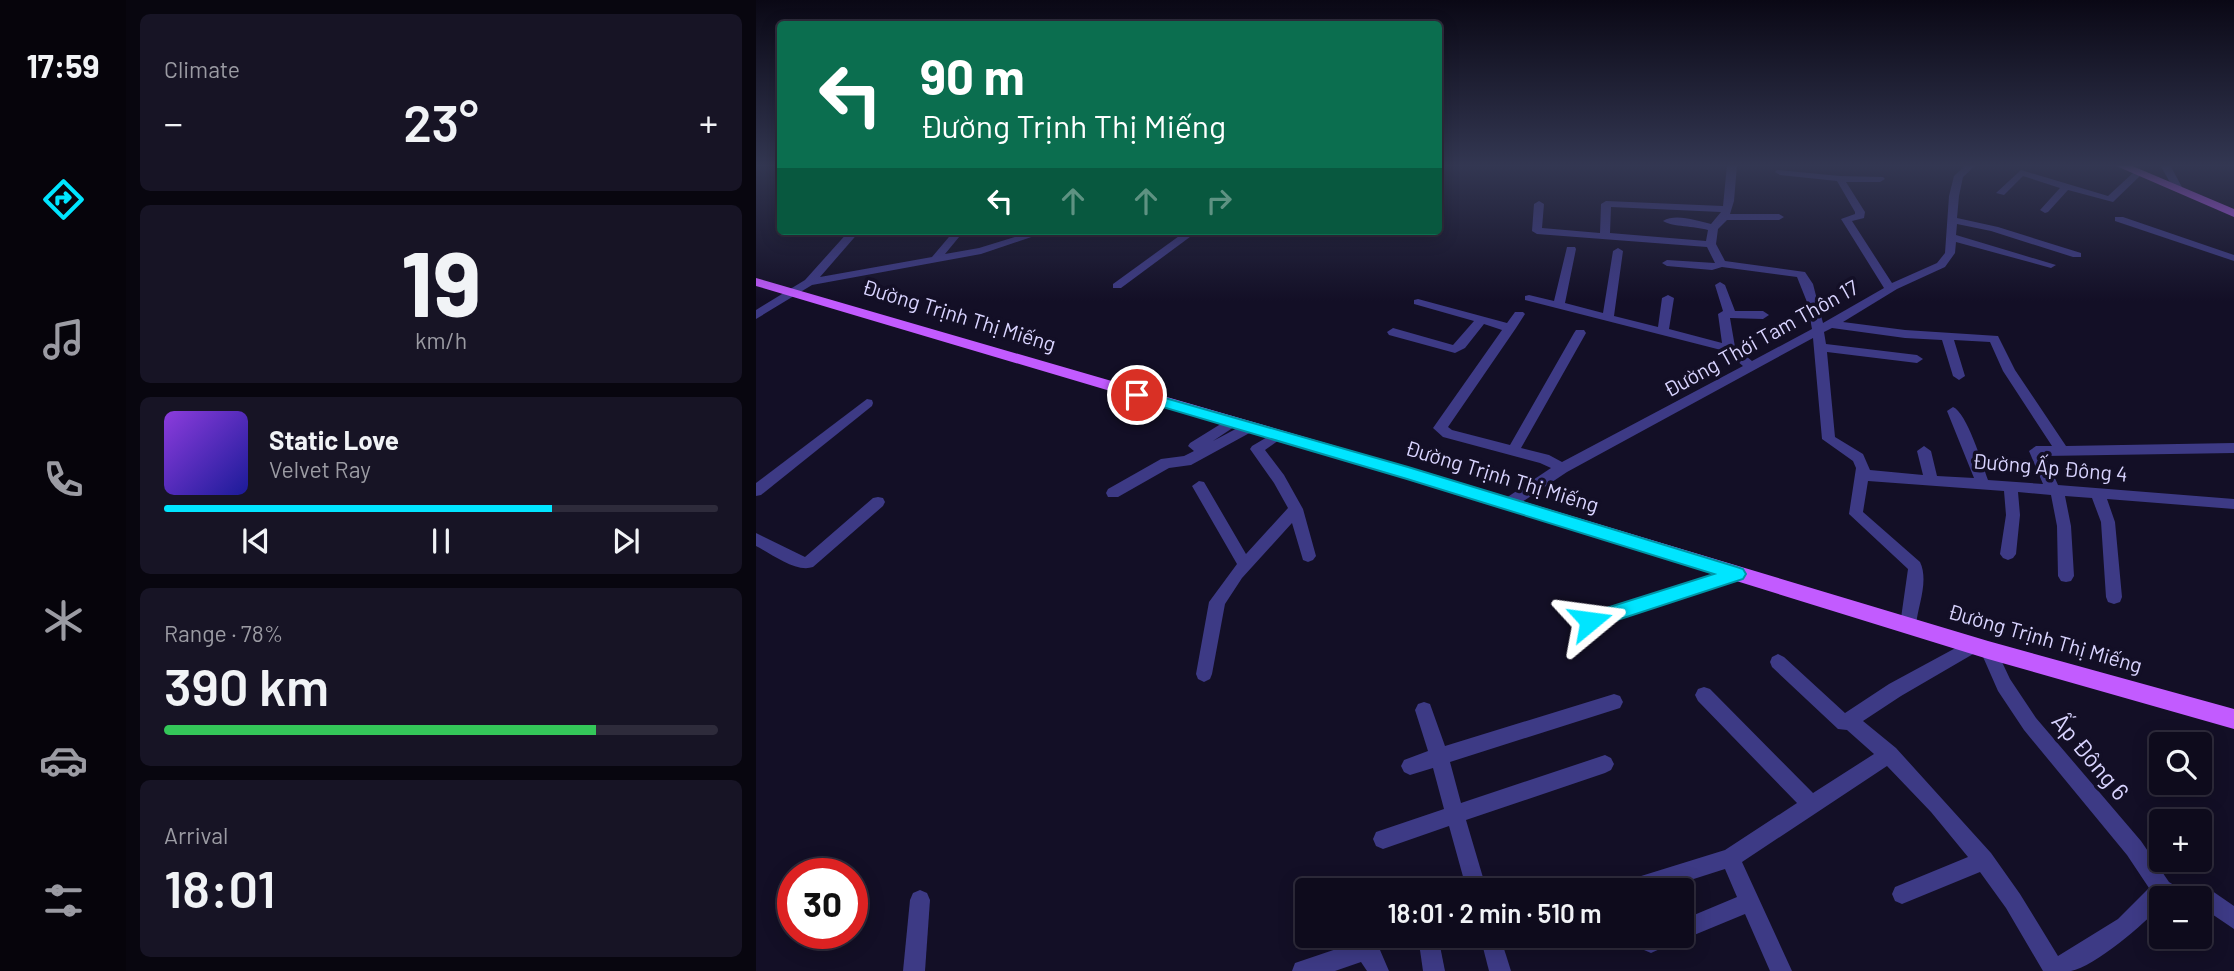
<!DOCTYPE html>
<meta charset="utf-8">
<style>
body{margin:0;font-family:Barlow,sans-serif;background:#171425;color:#f1f3f6;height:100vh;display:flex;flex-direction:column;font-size:26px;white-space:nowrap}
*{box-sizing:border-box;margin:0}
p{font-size:23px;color:#9b9ba3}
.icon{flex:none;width:38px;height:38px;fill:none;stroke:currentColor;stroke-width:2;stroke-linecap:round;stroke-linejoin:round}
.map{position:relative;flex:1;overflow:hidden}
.details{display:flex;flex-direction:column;gap:14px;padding:14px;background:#08060f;width:630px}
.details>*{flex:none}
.banner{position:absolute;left:21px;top:21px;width:665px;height:214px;border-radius:7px;box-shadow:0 4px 18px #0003,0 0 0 2px #2e2b3b;background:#0b6e4f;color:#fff;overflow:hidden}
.controls{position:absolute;left:1393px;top:732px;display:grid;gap:14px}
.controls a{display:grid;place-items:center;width:63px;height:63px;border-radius:7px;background:#0e0b1c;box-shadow:0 4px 18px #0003,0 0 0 2px #2e2b3b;font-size:35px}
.speed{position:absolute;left:21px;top:858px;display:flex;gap:14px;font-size:35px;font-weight:700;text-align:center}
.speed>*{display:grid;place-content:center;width:91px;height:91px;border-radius:50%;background:#0e0b1c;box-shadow:0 4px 18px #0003,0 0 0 2px #2e2b3b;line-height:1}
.speed .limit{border:10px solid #d22;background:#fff;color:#111}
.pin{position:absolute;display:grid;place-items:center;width:60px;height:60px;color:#fff;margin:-30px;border:4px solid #fff;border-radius:50%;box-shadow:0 2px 7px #0007}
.me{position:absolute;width:77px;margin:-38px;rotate:74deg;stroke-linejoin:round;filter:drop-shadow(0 0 5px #0008)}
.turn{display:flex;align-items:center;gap:24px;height:147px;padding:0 28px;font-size:32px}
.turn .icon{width:91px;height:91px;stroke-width:2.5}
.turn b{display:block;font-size:49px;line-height:60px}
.lanes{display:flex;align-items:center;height:66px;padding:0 28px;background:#0003;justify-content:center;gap:35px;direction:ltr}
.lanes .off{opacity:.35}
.big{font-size:52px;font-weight:600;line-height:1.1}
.details .card{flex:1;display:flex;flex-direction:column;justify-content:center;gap:10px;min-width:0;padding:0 24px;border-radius:10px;background:#171425}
.details .dial{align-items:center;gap:0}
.dial b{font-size:91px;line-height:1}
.song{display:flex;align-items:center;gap:21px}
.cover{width:84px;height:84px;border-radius:10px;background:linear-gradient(135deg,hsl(270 70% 55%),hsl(240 70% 35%))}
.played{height:7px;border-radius:4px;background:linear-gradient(90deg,#00e5ff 70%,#2e2b3b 70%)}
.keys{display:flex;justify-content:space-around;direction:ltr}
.heat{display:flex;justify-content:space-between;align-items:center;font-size:38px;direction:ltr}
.charge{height:10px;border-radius:5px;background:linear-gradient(90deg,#34c759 78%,#2e2b3b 0)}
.trip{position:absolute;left:539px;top:878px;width:399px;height:70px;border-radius:7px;background:#0e0b1c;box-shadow:0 4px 18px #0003,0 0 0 2px #2e2b3b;font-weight:600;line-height:70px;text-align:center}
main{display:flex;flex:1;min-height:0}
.dock{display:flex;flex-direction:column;width:126px;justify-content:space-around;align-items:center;background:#06040b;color:#9b9ba3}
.dock .icon{width:49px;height:49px}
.dock .active{color:#00e5ff}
.dock b{font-size:32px;color:#f1f3f6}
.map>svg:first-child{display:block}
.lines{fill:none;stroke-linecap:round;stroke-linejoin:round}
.minor{fill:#3d3a85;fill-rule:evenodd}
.major{fill:#c25bff;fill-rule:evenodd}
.route{fill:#00e5ff;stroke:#0095a6;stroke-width:2}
.labels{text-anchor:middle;stroke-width:7;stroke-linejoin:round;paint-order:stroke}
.street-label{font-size:21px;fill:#d9d4ff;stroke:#130f26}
.near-street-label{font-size:24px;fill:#d9d4ff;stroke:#130f26}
</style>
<main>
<nav class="dock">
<b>17:59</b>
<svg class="icon active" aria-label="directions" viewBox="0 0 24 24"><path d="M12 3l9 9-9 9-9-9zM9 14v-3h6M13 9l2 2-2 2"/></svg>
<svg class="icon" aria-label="music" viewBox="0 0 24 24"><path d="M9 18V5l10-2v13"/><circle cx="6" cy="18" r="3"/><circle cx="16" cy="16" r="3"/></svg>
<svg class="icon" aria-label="phone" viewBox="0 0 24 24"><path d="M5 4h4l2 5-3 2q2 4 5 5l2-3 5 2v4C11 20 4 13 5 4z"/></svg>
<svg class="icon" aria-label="climate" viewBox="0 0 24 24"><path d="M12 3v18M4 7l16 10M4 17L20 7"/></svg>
<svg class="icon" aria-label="car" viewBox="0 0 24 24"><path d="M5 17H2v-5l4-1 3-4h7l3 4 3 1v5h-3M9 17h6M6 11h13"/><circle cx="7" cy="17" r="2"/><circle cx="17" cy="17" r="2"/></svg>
<svg class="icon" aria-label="filters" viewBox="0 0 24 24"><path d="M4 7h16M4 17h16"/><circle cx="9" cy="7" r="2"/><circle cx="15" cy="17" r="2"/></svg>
</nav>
<section class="details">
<div class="card"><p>Climate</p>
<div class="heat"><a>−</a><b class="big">23°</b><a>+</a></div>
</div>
<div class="card dial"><b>19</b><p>km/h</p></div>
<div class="card">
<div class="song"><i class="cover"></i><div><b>Static Love</b><p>Velvet Ray</p></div></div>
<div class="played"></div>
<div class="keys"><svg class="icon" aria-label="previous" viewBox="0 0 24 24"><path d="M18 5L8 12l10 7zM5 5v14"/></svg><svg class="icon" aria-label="pause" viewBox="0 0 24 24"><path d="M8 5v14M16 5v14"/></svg><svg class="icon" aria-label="next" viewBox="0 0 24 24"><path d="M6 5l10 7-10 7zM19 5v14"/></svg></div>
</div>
<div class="card"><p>Range · 78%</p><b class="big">390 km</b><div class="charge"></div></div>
<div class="card"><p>Arrival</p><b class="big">18:01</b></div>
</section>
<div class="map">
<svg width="1478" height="971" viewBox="0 0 1478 971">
<rect width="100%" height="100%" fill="#130f26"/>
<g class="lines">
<g class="minor">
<path d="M971,165H981L978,201L974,214H1023L1028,217L1023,220H971L962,229L960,244L969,261L1049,272L1057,284L1067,323L1128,288L1085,219L1099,214V212L1081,181L1024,175L1019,172L1021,170L1084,176L1127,177L1129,179L1124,182H1090L1109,212L1108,218L1096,221L1136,283L1181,263L1189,253L1193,196L1198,176L1210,165H1220L1207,177L1203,196L1201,218L1242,227L1325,253V257H1317L1235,231L1201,224L1200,235L1300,265L1295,268L1200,242L1199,253L1189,267L1141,289L1087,322L1149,330L1242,336L1259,370L1310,446L1478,443V453L1289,456L1302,485L1478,499V509L1351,499L1359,522L1366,597L1364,602L1358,604L1352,602L1350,597L1345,522L1336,498L1309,496L1315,526L1318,576L1315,581L1310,582L1305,581L1302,576L1301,526L1295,495L1262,492L1264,515L1260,554L1257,558L1252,560L1247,558L1244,554L1250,515L1248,491L1112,481L1107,512L1164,562C1173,581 1162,605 1160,625L1158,630L1152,632L1146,630L1144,625L1152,569L1093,514L1100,468L1097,461L1066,439L1057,338L811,472L757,508H747L745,504L747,500L795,468L784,463L687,437L677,428L746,330L728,324L709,348L699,353L633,335L631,332L637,328L697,345L718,321L658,304V300L662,299L751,323L759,312H767L769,314L760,328L692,427L696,430L754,445L818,333L820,330H828L830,333L765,448L793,455L806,462L987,366L969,351L769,300V296L773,295L798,301L811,247H819L820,249L809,303L847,313L857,251L862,248L867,251L858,316L902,327L906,298L912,295L918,298L913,329L966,343L962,314L967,311L959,285L964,282L969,285L979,311H1007L1013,315L1007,319L974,318L979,347L996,361L1056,329L1051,302L1041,277L966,267L956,270L911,266L906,263L911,260L959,263L951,247L781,234L776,231L778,204L783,201L788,204L786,228L844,233L845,204L850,201L967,206ZM855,207L965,212L955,224C941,221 920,213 907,221C917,227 938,226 952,230L950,241L854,233ZM1076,328L1149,338L1186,340L1197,376L1203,380L1209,376L1198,340L1234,342L1247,371L1296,446H1280L1273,451L1287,484L1232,480C1226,463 1211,413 1197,407L1191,411L1218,478L1181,476L1175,451L1168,446L1161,451L1167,475L1114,470L1107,454L1079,437L1071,352L1161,363L1167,359L1161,355L1070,344L1068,332Z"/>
<polygon points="1404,165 1414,165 1427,189 1425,191 1419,191"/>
<polygon points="1265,170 1352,196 1379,171 1387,173 1357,202 1312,190 1292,212 1289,213 1284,210 1304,188 1267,176 1248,195 1240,193"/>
<polygon points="1359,217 1367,217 1478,255 1478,261 1359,221"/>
<polygon points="93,231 104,231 64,277 176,257 198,231 208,231 189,254 223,248 278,231 293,231 225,254 56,285 0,319 0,310 49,280"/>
<polygon points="430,231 442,231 365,288 357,288 357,284"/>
<polygon points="111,399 116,400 117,403 116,406 5,495 0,496 0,483"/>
<polygon points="476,417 483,422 481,425 457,441 489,424 494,422 501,427 499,430 435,465 413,468 362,497 352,497 350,493 352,489 405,459 428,456 438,451 432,446 434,443"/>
<polygon points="523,430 530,435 509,450 528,475 547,509 560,556 557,560 552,562 547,560 536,523 486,578 469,604 456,674 454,679 448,682 442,679 440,674 453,602 481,564 436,486 443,481 448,482 490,554 532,508 518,483 494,449 496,446"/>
<path d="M122,497L127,498L129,502L127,506L57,567C40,573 16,554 0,546V533L49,557L117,498Z"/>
<polygon points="981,568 986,570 989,574 986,578 834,628 828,626 826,621 828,616 834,614"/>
<path d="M1218,638L1224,640L1226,645L1232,643L1238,645L1254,679L1280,718L1385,841L1413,882L1421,887L1449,886L1478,906V929L1444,906V898H1405V905C1390,923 1338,967 1315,971C1307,971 1296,971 1287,971L1250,908L1224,872L1146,904L1139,901L1136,894L1139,887L1212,857L1175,812L1131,766L986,862L1036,971H1014L989,914L926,940L920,938L917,943L895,953L888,950L885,943L887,936H926V920L981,897L969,869L900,891H867L869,881L969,850L1041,803L942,701L939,695L942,689L948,687L954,689L1057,793L1118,754L1091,730L1082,729L1016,667L1014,662L1016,657L1022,654L1028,657L1089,713L1133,684ZM1224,650L1242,691L1268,730L1371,855L1393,888L1362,919L1302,956L1264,894L1235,853L1140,748L1107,721L1145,696Z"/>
<polygon points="858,694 864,696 867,702 864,708 694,762 705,803 849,755 855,758 858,764 855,770 849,773 710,820 731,891 711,891 693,826 627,849 620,846 617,839 620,832 688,809 677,768 654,775 648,772 645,766 648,760 672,751 659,710 662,704 668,702 674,704 689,746"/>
<polygon points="164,890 171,893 174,900 169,971 147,971 154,900 157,893"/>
<polygon points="662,936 682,936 689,971 667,971"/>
<polygon points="724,936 744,936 755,971 733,971"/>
<polygon points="607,940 624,950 633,971 611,971 605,962 579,971 536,971 539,963"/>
</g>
<g class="major">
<polygon points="1358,165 1374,165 1478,209 1478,217"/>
<polygon points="0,278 652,467 1232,641 1478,709 1478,729 1232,659 651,479 0,286"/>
</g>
</g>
<linearGradient id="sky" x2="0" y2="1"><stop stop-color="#0a0815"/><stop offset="0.55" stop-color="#333752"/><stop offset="1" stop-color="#333752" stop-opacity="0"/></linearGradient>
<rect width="1478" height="301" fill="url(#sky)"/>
<polygon class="route" points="381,390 652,467 981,567 987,569 990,574 987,579 834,629 828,627 825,621 828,615 958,574 651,479 376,398 374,395 376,391"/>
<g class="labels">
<g class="street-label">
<text transform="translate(203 316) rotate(17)" y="7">Đường Trịnh Thị Miếng</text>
<text transform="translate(1005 339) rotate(-29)" y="7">Đường Thới Tam Thôn 17</text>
<text transform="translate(1294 468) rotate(5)" y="7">Đường Ấp Đông 4</text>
<text transform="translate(746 477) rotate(17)" y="7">Đường Trịnh Thị Miếng</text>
<text transform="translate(1289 639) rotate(16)" y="7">Đường Trịnh Thị Miếng</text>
</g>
<g class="near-street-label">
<text transform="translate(1334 757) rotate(50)" y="8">Ấp Đông 6</text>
</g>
</g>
</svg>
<div class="controls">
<a><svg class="icon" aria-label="search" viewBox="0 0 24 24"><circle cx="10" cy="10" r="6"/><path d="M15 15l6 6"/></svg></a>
<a>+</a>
<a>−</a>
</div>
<div class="speed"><div class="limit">30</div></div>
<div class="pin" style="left:381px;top:395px;background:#d93025"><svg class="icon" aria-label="arrive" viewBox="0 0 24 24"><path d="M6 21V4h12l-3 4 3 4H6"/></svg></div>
<svg class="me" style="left:834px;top:621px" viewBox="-20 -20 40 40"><path d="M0-17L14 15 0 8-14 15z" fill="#00e5ff" stroke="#fff" stroke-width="4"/></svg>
<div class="trip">18:01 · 2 min · 510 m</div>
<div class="banner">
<div class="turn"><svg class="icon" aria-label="left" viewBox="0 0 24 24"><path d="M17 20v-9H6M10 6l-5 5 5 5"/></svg><div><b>90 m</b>Đường Trịnh Thị Miếng</div></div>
<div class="lanes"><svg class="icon" aria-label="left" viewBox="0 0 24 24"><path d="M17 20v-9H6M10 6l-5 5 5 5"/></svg><svg class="icon off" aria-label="ahead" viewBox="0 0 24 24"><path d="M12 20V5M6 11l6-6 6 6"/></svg><svg class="icon off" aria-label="ahead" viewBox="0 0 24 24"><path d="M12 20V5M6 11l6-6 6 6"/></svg><svg class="icon off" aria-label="right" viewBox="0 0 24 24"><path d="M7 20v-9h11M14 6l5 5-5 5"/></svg></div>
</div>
</div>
</main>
